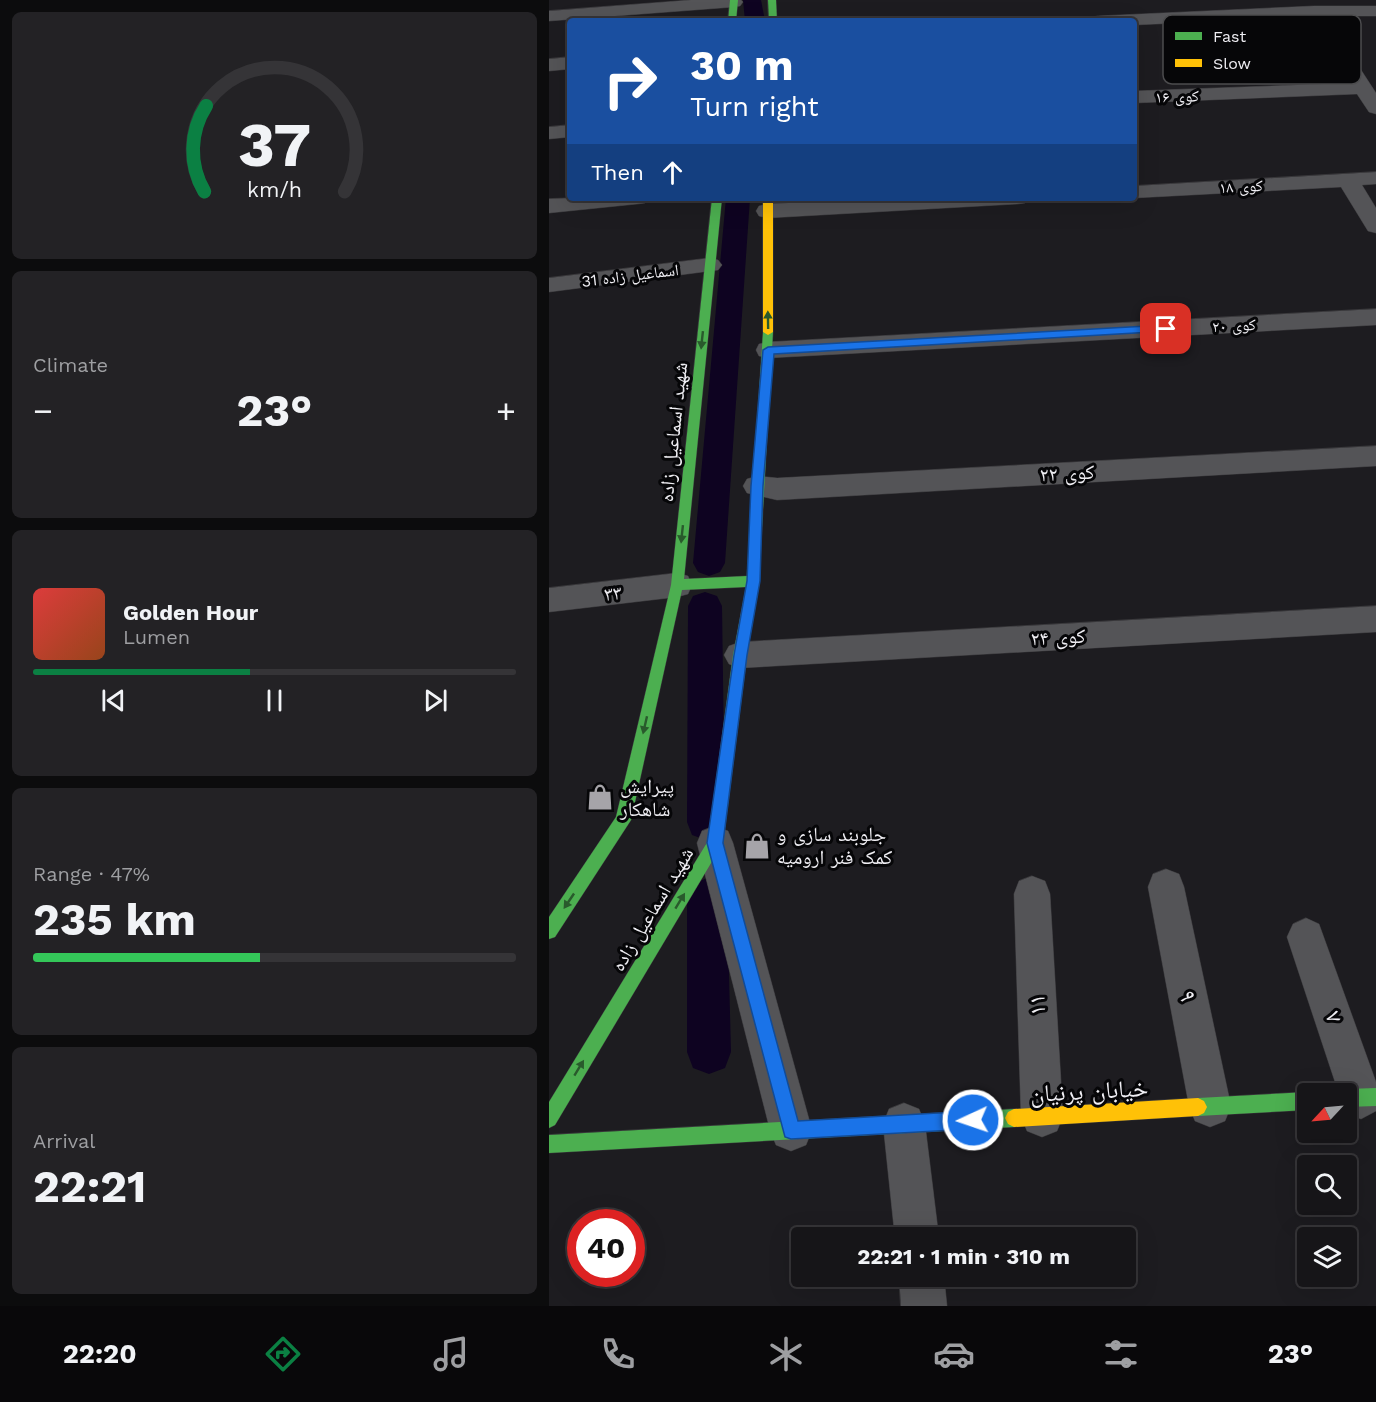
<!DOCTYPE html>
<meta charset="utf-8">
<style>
body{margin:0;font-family:"Work Sans","Noto Naskh Arabic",sans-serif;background:#232225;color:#f1f3f6;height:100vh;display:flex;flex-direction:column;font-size:22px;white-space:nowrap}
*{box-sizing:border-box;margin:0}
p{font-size:20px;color:#9e9fa2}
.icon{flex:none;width:33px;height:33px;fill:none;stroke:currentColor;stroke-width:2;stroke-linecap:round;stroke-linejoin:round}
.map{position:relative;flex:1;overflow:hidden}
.sheet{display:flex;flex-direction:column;gap:12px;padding:12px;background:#0c0c0d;width:549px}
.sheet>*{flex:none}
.banner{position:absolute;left:18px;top:18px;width:570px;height:183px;border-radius:6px;box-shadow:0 6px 24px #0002,0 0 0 2px #353437;background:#1a4fa0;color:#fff;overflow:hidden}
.needle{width:39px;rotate:244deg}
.tools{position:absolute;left:748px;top:1083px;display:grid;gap:12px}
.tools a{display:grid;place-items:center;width:60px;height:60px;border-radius:6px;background:#161518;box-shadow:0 6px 24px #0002,0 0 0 2px #353437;font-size:30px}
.speed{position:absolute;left:18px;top:1209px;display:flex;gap:12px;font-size:30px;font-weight:700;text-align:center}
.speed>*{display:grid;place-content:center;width:78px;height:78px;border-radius:50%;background:#161518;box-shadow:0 6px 24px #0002,0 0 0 2px #353437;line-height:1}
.speed .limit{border:9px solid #d22;background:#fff;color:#111}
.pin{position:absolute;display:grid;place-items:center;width:51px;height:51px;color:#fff;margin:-26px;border-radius:12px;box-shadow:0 3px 9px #0006}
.me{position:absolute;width:66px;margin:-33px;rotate:267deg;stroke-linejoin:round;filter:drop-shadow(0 0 4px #0008)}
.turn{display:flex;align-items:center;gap:21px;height:126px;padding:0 24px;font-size:27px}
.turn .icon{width:78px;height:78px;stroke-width:2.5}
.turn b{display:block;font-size:42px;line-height:51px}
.then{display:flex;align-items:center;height:57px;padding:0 24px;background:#0003;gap:12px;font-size:22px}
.big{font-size:45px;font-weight:700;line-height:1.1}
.sheet .widget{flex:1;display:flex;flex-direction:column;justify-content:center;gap:9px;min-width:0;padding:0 21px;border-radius:9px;background:#232225}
.sheet .dial{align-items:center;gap:0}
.dial svg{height:156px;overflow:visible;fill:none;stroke:#353437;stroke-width:7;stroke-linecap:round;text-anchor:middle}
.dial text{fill:#f1f3f6;stroke:none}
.song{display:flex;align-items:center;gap:18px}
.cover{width:72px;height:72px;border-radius:9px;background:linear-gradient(135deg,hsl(0 70% 55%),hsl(20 70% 35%))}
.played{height:6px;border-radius:3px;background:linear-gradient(90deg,#0b8043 45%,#353437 45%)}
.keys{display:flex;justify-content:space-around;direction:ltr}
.heat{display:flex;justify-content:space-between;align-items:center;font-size:33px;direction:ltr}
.charge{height:9px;border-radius:4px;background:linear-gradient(90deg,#34c759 47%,#353437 0)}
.trip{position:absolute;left:242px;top:1227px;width:345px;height:60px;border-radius:6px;background:#161518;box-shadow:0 6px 24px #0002,0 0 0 2px #353437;font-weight:700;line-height:60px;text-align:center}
.menu{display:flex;height:96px;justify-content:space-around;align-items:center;background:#09080a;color:#9e9fa2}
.menu .icon{width:42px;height:42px}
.menu .on{color:#0b8043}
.menu b{font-size:27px;color:#f1f3f6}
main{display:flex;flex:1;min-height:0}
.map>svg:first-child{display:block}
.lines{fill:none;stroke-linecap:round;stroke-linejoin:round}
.canal{fill:#0e0321;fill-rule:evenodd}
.street-casing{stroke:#39383b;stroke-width:1}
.fast-casing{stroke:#39383b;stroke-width:1}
.slow-casing{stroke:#39383b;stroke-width:1}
.street{fill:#545457;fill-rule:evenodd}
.fast{fill:#4caf50;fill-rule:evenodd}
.slow{fill:#ffc107;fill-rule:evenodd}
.oneway{fill:#295a2c}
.route{fill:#1a73e8;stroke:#114b97;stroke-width:1.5}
.labels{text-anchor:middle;stroke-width:6;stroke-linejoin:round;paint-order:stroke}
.far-street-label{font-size:16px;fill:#efeef3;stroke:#060608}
.street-label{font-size:20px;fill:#efeef3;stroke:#060608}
.poi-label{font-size:20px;fill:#efeef3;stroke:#060608;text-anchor:start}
.near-street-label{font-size:24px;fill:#efeef3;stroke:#060608}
.key{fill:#060608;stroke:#4c4c4e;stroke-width:1.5}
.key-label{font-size:16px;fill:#efeef3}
</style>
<main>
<section class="sheet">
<div class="widget dial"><svg viewBox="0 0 100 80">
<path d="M14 69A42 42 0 1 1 86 69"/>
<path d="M14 69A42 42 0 0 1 15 25" stroke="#0b8043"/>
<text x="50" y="56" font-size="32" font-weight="700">37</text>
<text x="50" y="72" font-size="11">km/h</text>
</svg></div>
<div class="widget"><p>Climate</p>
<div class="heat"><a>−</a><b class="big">23°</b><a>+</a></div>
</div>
<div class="widget">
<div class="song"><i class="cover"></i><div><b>Golden Hour</b><p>Lumen</p></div></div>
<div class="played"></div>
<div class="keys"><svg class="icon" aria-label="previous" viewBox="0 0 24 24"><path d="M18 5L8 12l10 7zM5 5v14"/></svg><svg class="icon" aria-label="pause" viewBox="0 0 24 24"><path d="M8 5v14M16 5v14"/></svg><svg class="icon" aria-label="next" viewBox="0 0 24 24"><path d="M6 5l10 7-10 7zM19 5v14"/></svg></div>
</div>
<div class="widget"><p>Range · 47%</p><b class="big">235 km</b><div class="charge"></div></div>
<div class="widget"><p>Arrival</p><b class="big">22:21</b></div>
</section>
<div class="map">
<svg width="827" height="1306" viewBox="0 0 827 1306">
<rect width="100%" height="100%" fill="#1d1c20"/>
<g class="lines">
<g class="canal">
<polygon points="194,0 212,0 216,21 196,21"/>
<polygon points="177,198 201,198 176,563 171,572 160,576 149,572 144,563"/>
<polygon points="156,592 168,596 173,606 176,822 171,835 157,840 143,835 138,822 139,606 144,596"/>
<polygon points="158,878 172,884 178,898 182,1052 176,1068 160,1074 144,1068 138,1052 138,898 144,884"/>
</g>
<g class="street-casing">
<g id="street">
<polygon points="142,0 192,0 194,2 191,6 185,7 0,21 0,11"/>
<polygon points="765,6 827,6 827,16 777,16 827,93 827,114 820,112 808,94 585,103 585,91 801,83 760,17 585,25 585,21 540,21 543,17 549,16"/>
<polygon points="21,57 21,69 0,71 0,59"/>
<polygon points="21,125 21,137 0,139 0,127"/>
<polygon points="827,172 827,184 813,185 827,208 827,233 819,231 792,187 585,198 583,198 585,186"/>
<polygon points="21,198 99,198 96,203 88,204 0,213 0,199"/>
<polygon points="343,198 479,198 476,203 468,204 218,218 210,216 207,211 210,206 218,204"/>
<polygon points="161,258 169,260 173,265 169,270 0,292 0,278"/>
<polygon points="827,309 827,325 219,358 210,356 207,350 210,344 219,342"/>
<polygon points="827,446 827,466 228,500 198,493 194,486 198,479 208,476 228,478"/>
<polygon points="128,573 139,576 143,585 139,594 128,597 0,612 0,588"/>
<polygon points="827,606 827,632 191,668 180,664 175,655 180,646 191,642"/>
<polygon points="166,826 179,831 184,843 263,1130 257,1145 242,1151 227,1145 221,1130 148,843 153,831"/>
<polygon points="617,869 630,874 635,887 682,1106 676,1121 661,1127 646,1121 640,1106 599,887 604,874"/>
<polygon points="483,876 496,881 501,894 514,1116 508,1131 493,1137 478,1131 472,1116 465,894 470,881"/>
<polygon points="757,918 770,924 827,1082 827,1111 812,1119 798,1113 798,1094 790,1094 738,937 744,924"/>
<polygon points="355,1103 370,1109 376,1124 390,1238 346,1238 334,1124 340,1109"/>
<polygon points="350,1276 395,1276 398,1306 352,1306"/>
</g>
</g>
<g class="fast-casing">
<g id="fast">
<polygon points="181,0 189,0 187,21 179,21"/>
<polygon points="219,0 227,0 228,21 220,21"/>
<polygon points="163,198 173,198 135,579 198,576 214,332 219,329 224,332 210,581 198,655 174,843 6,1125 0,1128 0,1102 159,841 184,655 197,587 133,590 82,820 6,937 0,939 0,917 67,817 122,585"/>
<polygon points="827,1088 827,1106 798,1107 798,1094 791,1094 798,1089"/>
<polygon points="759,1092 762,1094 759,1094 759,1110 649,1116 643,1113 640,1107 643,1101 649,1098"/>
<polygon points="465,1109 471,1112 474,1118 471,1124 465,1127 0,1153 0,1135"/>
</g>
</g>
<g class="slow-casing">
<g id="slow">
<polygon points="214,198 224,198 224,332 219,335 214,332"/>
<polygon points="649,1098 655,1101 658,1107 655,1113 649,1116 465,1127 459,1124 456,1118 459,1112 465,1109"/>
</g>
</g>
<use href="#street" class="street"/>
<use href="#fast" class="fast"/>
<use href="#slow" class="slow"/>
</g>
<defs><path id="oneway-solid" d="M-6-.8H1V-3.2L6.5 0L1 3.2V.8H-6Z" transform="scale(1.5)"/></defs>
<g class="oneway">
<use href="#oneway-solid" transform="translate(219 320) rotate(-91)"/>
<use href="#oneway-solid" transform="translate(153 340) rotate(96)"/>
<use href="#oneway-solid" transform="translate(133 534) rotate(96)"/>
<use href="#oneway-solid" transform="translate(96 725) rotate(103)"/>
<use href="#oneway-solid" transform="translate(20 901) rotate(124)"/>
<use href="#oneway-solid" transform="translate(131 901) rotate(-59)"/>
<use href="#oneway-solid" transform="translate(30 1068) rotate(-59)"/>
</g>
<polygon class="route" points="617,325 620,326 620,331 225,354 214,486 211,581 198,655 174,843 249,1121 424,1111 430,1114 433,1120 430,1126 424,1129 242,1139 236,1137 158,843 185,655 198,581 202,486 214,350 219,347"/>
<defs>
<g id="shop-bare" transform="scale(2.07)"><path d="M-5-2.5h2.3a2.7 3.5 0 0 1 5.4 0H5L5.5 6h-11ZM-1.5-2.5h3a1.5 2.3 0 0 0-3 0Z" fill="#a6a4a9" stroke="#060608" stroke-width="2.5" paint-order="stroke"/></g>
</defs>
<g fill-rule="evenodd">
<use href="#shop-bare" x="51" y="797"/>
<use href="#shop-bare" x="208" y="846"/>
</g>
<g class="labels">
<g class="far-street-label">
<text transform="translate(628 96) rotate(-2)" y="6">کوی ۱۶</text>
<text transform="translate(692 186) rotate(-3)" y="6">کوی ۱۸</text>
<text transform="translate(81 275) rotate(-7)" y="6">اسماعیل زاده 31</text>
<text transform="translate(685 325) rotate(-3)" y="6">کوی ۲۰</text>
</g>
<g class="street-label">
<text transform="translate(124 432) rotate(-84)" y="7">شهید اسماعیل زاده</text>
<text transform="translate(518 473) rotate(-3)" y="7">کوی ۲۲</text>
<text transform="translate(64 593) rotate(-7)" y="7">۳۳</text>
<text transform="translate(509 637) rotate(-3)" y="7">کوی ۲۴</text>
<text transform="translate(103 909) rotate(-59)" y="7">شهید اسماعیل زاده</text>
</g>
<g class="poi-label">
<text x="71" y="793">پیرایش<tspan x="71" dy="23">شاهکار</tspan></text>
<text x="228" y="841">جلوبند سازی و<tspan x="228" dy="23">کمک فنر ارومیه</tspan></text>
</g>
<g class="near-street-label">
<text transform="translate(639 996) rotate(79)" y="8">۹</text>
<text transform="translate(488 1005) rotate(-93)" y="8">۱۱</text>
<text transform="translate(785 1017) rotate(71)" y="8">۷</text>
<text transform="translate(540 1091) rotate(-3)" y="8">خیابان پرنیان</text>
</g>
</g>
<rect x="614" y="15" width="198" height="69" rx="9" class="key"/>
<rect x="626" y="32" width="27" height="8" fill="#4caf50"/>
<rect x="626" y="59" width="27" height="8" fill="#ffc107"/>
<g class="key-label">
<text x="664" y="42">Fast</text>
<text x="664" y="69">Slow</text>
</g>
</svg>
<div class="tools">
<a><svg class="needle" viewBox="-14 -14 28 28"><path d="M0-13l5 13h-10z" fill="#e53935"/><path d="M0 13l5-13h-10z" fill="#9e9fa2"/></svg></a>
<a><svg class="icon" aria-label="search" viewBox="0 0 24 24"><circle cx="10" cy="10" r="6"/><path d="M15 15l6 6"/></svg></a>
<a><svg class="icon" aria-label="layers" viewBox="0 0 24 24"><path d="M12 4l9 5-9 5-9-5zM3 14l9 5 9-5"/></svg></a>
</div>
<div class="speed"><div class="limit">40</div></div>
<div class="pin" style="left:617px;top:329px;background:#d93025"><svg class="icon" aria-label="arrive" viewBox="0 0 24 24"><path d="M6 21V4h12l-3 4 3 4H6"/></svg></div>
<svg class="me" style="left:424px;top:1120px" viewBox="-20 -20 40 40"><circle r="17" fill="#1a73e8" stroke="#fff" stroke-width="3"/><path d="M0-11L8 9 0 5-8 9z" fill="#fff"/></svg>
<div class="trip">22:21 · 1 min · 310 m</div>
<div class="banner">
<div class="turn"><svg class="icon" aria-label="right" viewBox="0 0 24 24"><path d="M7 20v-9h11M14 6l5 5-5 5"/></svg><div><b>30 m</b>Turn right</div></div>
<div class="then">Then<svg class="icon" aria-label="ahead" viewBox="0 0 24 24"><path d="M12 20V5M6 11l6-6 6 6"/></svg></div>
</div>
</div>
</main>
<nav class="menu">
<b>22:20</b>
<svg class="icon on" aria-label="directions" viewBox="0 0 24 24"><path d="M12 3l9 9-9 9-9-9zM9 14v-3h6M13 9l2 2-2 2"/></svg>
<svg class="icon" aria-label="music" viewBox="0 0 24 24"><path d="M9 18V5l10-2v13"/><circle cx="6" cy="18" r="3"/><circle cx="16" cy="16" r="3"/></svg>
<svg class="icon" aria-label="phone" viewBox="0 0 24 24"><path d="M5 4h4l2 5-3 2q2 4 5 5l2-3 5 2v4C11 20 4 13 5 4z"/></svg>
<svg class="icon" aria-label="climate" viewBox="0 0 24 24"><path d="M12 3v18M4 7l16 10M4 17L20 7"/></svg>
<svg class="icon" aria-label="car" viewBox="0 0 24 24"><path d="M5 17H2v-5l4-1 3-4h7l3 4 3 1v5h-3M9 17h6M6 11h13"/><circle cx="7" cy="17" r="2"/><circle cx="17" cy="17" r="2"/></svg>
<svg class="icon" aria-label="filters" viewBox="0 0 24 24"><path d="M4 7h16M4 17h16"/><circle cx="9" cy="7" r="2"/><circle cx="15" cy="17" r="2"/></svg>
<b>23°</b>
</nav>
